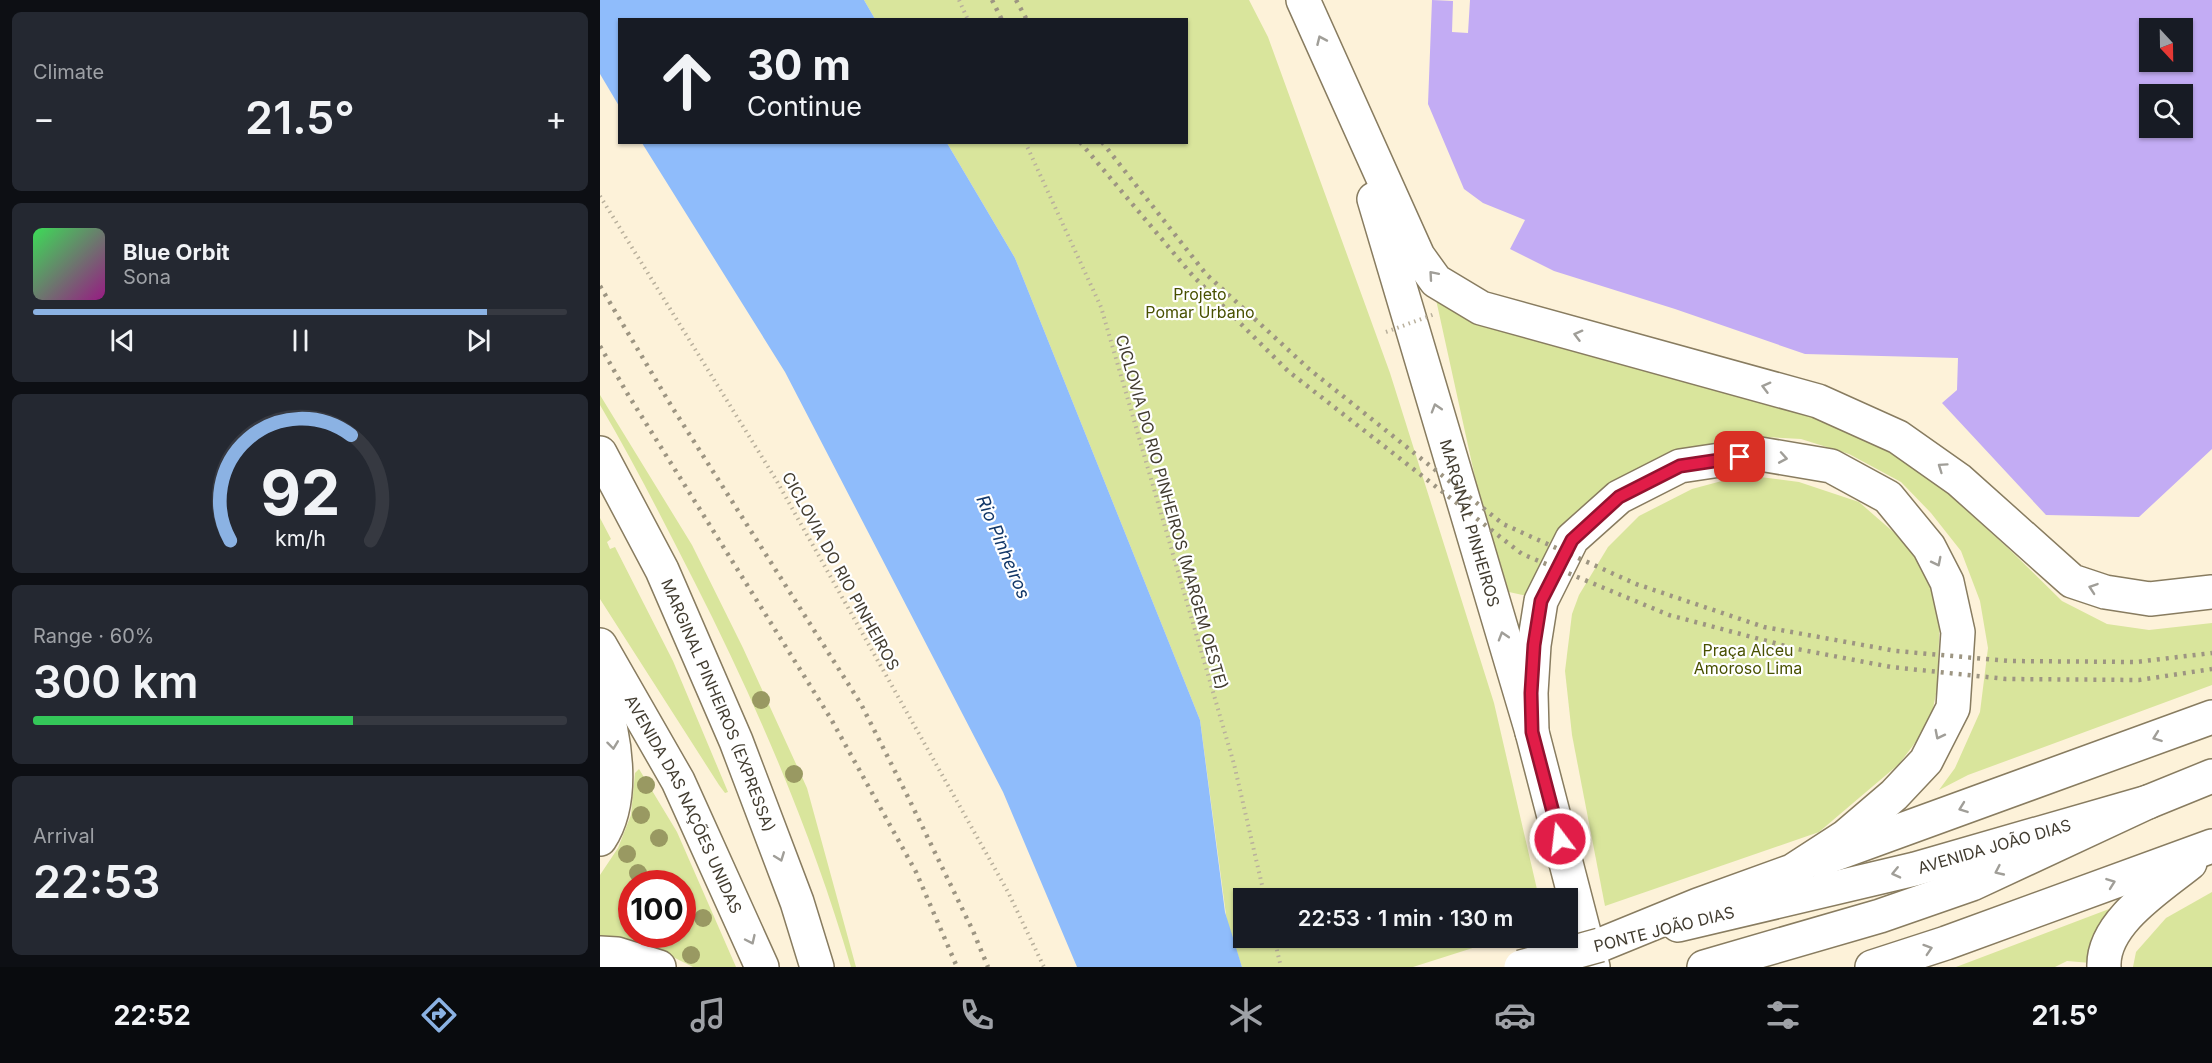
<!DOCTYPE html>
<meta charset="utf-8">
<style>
body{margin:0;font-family:Inter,sans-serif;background:#242831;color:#f1f3f6;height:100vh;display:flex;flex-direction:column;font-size:22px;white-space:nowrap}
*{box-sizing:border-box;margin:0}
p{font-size:20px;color:#9ea1a6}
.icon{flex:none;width:33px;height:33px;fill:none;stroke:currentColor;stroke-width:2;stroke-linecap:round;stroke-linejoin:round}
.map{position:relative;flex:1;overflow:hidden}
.sheet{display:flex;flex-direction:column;gap:12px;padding:12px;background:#0d0f14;width:600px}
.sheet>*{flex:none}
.top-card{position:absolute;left:18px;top:18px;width:570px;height:126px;border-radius:0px;box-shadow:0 2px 4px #0004;background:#171b24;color:#f1f3f6;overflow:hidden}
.needle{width:39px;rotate:158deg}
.tools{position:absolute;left:1539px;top:18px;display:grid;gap:12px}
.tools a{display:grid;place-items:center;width:54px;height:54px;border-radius:0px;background:#171b24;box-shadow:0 2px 4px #0004;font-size:30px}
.speed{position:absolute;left:18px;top:870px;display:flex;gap:12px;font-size:30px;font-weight:700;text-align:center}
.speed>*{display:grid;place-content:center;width:78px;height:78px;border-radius:50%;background:#171b24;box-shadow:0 2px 4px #0004;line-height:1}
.speed .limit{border:9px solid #d22;background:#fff;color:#111}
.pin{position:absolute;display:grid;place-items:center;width:51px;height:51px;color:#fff;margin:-26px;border-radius:12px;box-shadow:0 3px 9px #0006}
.me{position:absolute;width:66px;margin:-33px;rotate:345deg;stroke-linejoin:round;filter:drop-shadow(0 0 4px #0008)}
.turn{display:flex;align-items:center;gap:21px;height:126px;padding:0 30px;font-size:27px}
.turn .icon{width:78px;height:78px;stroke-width:2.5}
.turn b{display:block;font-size:42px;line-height:51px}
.big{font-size:45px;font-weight:600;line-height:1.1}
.sheet .card{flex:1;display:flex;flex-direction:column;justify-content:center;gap:9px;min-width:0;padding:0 21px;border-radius:9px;background:#242831}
.sheet .dial{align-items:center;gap:0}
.dial svg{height:156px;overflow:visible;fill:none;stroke:#363941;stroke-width:7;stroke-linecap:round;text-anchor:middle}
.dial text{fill:#f1f3f6;stroke:none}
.song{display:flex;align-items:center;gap:18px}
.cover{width:72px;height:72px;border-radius:9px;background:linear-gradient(135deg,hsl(130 70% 55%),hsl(310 70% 35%))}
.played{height:6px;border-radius:3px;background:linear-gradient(90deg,#8bb2e3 85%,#363941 85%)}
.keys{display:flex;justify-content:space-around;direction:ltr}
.heat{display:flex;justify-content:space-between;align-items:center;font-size:33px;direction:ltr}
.charge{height:9px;border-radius:4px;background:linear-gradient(90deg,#34c759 60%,#363941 0)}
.trip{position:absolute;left:633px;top:888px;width:345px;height:60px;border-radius:0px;background:#171b24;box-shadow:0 2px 4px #0004;font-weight:600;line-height:60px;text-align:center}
.dock{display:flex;height:96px;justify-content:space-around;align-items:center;background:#090b0e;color:#9ea1a6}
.dock .icon{width:42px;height:42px}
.dock .on{color:#8bb2e3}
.dock b{font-size:27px;color:#f1f3f6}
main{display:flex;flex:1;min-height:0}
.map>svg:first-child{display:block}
.green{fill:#d9e59c;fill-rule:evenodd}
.water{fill:#8fbcfb}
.building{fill:#c3acf4;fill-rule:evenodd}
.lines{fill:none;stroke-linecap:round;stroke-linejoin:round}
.major-casing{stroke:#887c60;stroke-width:36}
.highway-casing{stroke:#887c60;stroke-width:36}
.path{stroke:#b9b09c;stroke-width:4;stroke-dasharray:1.5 4.5;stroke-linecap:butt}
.major{stroke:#fff;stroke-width:33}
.highway{stroke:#fff;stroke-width:33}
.rail{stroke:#9d9582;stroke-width:4.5;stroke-dasharray:3 6;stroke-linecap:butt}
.major-bridge-casing{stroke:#887c60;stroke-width:36;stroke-linecap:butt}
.path-bridge{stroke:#b9b09c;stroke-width:4;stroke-dasharray:1.5 4.5;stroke-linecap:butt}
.major-bridge{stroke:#fff;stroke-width:33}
.tree{fill:#999962}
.oneway{stroke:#a09e98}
.route-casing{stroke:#92132f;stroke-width:15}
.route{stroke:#e11d48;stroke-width:10}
.labels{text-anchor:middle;stroke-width:4.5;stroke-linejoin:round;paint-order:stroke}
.park-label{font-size:16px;fill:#485000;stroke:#fff}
.street-label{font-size:16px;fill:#423c30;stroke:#fff}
.water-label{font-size:18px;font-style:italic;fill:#133869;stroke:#fff}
</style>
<main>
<section class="sheet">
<div class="card"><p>Climate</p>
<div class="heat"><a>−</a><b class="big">21.5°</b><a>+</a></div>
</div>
<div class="card">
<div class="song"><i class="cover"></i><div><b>Blue Orbit</b><p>Sona</p></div></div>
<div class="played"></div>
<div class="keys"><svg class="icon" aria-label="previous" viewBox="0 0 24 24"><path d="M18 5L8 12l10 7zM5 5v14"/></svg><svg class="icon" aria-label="pause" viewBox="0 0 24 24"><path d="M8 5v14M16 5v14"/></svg><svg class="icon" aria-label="next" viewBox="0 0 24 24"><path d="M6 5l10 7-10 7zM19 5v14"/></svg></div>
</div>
<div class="card dial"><svg viewBox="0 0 100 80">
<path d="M14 69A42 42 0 1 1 86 69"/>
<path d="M14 69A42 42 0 0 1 76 15" stroke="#8bb2e3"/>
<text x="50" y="56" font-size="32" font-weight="700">92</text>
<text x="50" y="72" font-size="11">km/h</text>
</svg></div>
<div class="card"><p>Range · 60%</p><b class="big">300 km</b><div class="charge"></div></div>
<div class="card"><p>Arrival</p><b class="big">22:53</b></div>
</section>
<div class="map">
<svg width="1612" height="967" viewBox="0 0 1612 967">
<rect width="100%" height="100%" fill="#fdf2d9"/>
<g class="green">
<polygon points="264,0 649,0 668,37 790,373 894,703 939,898 644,898 644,938 904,938 813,967 642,967 627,922 600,720 415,258 347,143 586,142 586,20 275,19"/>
<polygon points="835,295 1196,409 1273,440 1338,484 1411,551 1462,601 1507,624 1549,630 1612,623 1612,685 1368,775 1339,790 1355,768 1380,712 1388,648 1380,601 1361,551 1331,513 1301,482 1249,454 1201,439 1148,436 1087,452 927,596 909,592 878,491"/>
<path d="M0,395L92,545L143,648L207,788L256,967H251C212,833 157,705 94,581C64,522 34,463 0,405Z"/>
<polygon points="1144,475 1199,482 1259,502 1306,543 1337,588 1340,617 1337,689 1330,723 1299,764 1219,832 1005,906 972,735 965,671 972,614 979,595 1008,547 1039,516 1092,489"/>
<polygon points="0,518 11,539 7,542 10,549 15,547 73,661 128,792 125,793 119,785 0,599"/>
<path d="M39,769L77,832L136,967H93L61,951L0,938V875L18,848L27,825L31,815L35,773ZM32,884H82V934H32Z"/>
<polygon points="1612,892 1612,967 1533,967 1536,952 1566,918"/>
<polygon points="1517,906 1491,963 1467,961 1455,967 1356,967"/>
</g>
<g class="water">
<polygon points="0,0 264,0 275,19 20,20 19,106 0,74"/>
<polygon points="42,143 347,143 415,258 600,720 625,912 642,967 477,967 403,792 185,372"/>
</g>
<path class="building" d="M832,0L853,1L852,32L868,33L870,0H1612V449L1539,517L1446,515L1342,403L1357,390L1358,358L1205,354L1075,309L954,271L910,249L925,220L883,203L864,189L828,104ZM1550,28H1582V62H1550ZM1550,94H1582V128H1550Z"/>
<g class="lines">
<g class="major-casing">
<g id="major">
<polyline points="1219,860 1612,717"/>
<path id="s1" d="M1078,925L1315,869L1548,802L1612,776"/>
<polyline points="1272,967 1346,943 1612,846"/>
<path d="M1504,967C1502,923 1559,888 1590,863"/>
</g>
</g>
<g class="highway-casing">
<g id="highway">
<polyline points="703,0 818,256 836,281 881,308 1218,401 1298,437 1359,480 1472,581 1505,592 1550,599 1612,592"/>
<path id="s2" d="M774,199L932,732L993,967"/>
<path id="s3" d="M0,453L62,570L136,741L197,902L217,967"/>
<path id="s4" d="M0,645L78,781L162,967"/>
<path d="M0,688C14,732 27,798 0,839"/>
<polyline points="932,732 931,693 934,645 941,601 972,539 1019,497 1080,466 1160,454 1231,466 1288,497 1329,547 1347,582 1358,632 1353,708 1326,761 1294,795 1246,836 1192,871 1098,905 1000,945"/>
<polyline points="0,953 17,954 59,967"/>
<polyline points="1104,967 1280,916 1372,884 1548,802"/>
</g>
</g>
<g class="path">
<polyline points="359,0 368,20"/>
<polyline points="425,142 501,307 634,764 665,898"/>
<polyline points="0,196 175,478 408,892 444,967"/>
<polyline points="674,938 681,967"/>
</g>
<use href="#major" class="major"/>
<use href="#highway" class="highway"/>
<g class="rail">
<polyline points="392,0 402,20"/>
<polyline points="416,0 427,20"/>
<polyline points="480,142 593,276 688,371 922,554 1069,615 1197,649 1291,667 1406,679 1539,680 1612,669"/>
<polyline points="502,142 606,274 709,369 903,524 1036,584 1164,627 1296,651 1409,661 1536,662 1612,653"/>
<polyline points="0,286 72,407 261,704 308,797 373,931 388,967"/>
<polyline points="0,346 27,393 231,719 316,872 357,967"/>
</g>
<g class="major-bridge-casing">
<polyline id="major-bridge" points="921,967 1000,945"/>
</g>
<polyline class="path-bridge" points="786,332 835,314"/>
<use href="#major-bridge" class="major-bridge"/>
</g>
<g class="tree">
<circle cx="161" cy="700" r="9"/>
<circle cx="194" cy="774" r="9"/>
<circle cx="46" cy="785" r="9"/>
<circle cx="41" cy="815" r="9"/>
<circle cx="59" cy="838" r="9"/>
<circle cx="27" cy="854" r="9"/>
<circle cx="38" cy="873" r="9"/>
<circle cx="103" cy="918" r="9"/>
<circle cx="91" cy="955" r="9"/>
</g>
<defs><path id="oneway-chevron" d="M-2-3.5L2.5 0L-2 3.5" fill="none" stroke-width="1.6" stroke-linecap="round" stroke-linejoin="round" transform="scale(1.5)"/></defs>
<g class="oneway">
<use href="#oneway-chevron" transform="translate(721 40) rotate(-114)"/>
<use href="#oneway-chevron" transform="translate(833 275) rotate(-131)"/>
<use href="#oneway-chevron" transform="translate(978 335) rotate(-165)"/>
<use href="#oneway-chevron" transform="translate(1166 387) rotate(-165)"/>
<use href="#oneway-chevron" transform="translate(836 408) rotate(-107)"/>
<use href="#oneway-chevron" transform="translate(1183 458) rotate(10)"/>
<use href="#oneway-chevron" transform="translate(1342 467) rotate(-145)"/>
<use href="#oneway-chevron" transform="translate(1337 562) rotate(63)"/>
<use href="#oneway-chevron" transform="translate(1493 588) rotate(-161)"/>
<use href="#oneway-chevron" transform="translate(903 636) rotate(-107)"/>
<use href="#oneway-chevron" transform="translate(1339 735) rotate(117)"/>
<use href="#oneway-chevron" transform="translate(1557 737) rotate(160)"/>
<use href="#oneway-chevron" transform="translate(13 745) rotate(83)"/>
<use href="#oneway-chevron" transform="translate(1363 808) rotate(160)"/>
<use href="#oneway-chevron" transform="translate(180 857) rotate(69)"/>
<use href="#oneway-chevron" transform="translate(1399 871) rotate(155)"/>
<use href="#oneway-chevron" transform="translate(1296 873) rotate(167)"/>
<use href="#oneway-chevron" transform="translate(1511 883) rotate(-20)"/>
<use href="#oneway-chevron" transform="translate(151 940) rotate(65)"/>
<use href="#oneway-chevron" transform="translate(1328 949) rotate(-18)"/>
</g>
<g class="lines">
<g class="route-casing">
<polyline id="route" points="960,839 932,732 931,693 934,645 941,601 972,540 1019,497 1080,466 1140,457"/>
</g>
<use href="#route" class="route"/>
</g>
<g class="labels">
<g class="park-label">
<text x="600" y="300">Projeto<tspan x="600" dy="18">Pomar Urbano</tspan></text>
<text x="1148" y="656">Praça Alceu<tspan x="1148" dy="18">Amoroso Lima</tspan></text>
</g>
<g class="street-label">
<text transform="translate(572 512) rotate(74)" y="6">CICLOVIA DO RIO PINHEIROS (MARGEM OESTE)</text>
<text dy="6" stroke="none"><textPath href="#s2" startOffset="338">MARGINAL PINHEIROS</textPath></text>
<text transform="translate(241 571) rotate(61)" y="6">CICLOVIA DO RIO PINHEIROS</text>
<text dy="6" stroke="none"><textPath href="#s3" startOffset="279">MARGINAL PINHEIROS (EXPRESSA)</textPath></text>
<text dy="6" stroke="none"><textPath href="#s4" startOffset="180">AVENIDA DAS NAÇÕES UNIDAS</textPath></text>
<text dy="6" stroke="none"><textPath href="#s1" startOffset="326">AVENIDA JOÃO DIAS</textPath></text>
<text transform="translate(1064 929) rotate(-14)" y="6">PONTE JOÃO DIAS</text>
</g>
<g class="water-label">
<text transform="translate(403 547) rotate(67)" y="6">Rio Pinheiros</text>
</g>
</g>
</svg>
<div class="tools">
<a><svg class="needle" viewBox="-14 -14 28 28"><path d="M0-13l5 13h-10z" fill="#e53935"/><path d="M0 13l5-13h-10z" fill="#9ea1a6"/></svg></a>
<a><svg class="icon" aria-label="search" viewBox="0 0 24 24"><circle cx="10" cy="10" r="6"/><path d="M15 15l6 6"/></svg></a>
</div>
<div class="speed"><div class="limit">100</div></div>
<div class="pin" style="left:1140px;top:457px;background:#d93025"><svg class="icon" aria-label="arrive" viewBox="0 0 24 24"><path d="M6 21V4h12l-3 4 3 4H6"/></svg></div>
<svg class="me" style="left:960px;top:839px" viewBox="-20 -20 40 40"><circle r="17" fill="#e11d48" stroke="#fff" stroke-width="3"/><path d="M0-11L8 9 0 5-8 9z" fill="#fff"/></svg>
<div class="trip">22:53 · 1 min · 130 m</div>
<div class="top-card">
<div class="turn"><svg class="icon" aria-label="ahead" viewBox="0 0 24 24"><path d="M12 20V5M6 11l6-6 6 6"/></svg><div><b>30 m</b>Continue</div></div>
</div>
</div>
</main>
<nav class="dock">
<b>22:52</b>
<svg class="icon on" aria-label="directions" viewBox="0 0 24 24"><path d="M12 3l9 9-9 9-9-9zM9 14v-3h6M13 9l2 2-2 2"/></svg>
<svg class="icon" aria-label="music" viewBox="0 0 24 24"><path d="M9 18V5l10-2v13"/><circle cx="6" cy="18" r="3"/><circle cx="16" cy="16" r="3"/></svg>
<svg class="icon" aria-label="phone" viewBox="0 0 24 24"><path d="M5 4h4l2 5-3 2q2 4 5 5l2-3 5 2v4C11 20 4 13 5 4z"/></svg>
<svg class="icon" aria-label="climate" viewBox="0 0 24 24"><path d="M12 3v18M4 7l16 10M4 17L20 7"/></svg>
<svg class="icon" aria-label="car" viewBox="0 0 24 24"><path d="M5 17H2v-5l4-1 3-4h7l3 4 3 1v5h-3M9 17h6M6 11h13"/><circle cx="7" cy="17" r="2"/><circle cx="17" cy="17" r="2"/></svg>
<svg class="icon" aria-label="filters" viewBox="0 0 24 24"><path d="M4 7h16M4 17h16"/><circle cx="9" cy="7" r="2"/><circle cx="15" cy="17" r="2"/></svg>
<b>21.5°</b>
</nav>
